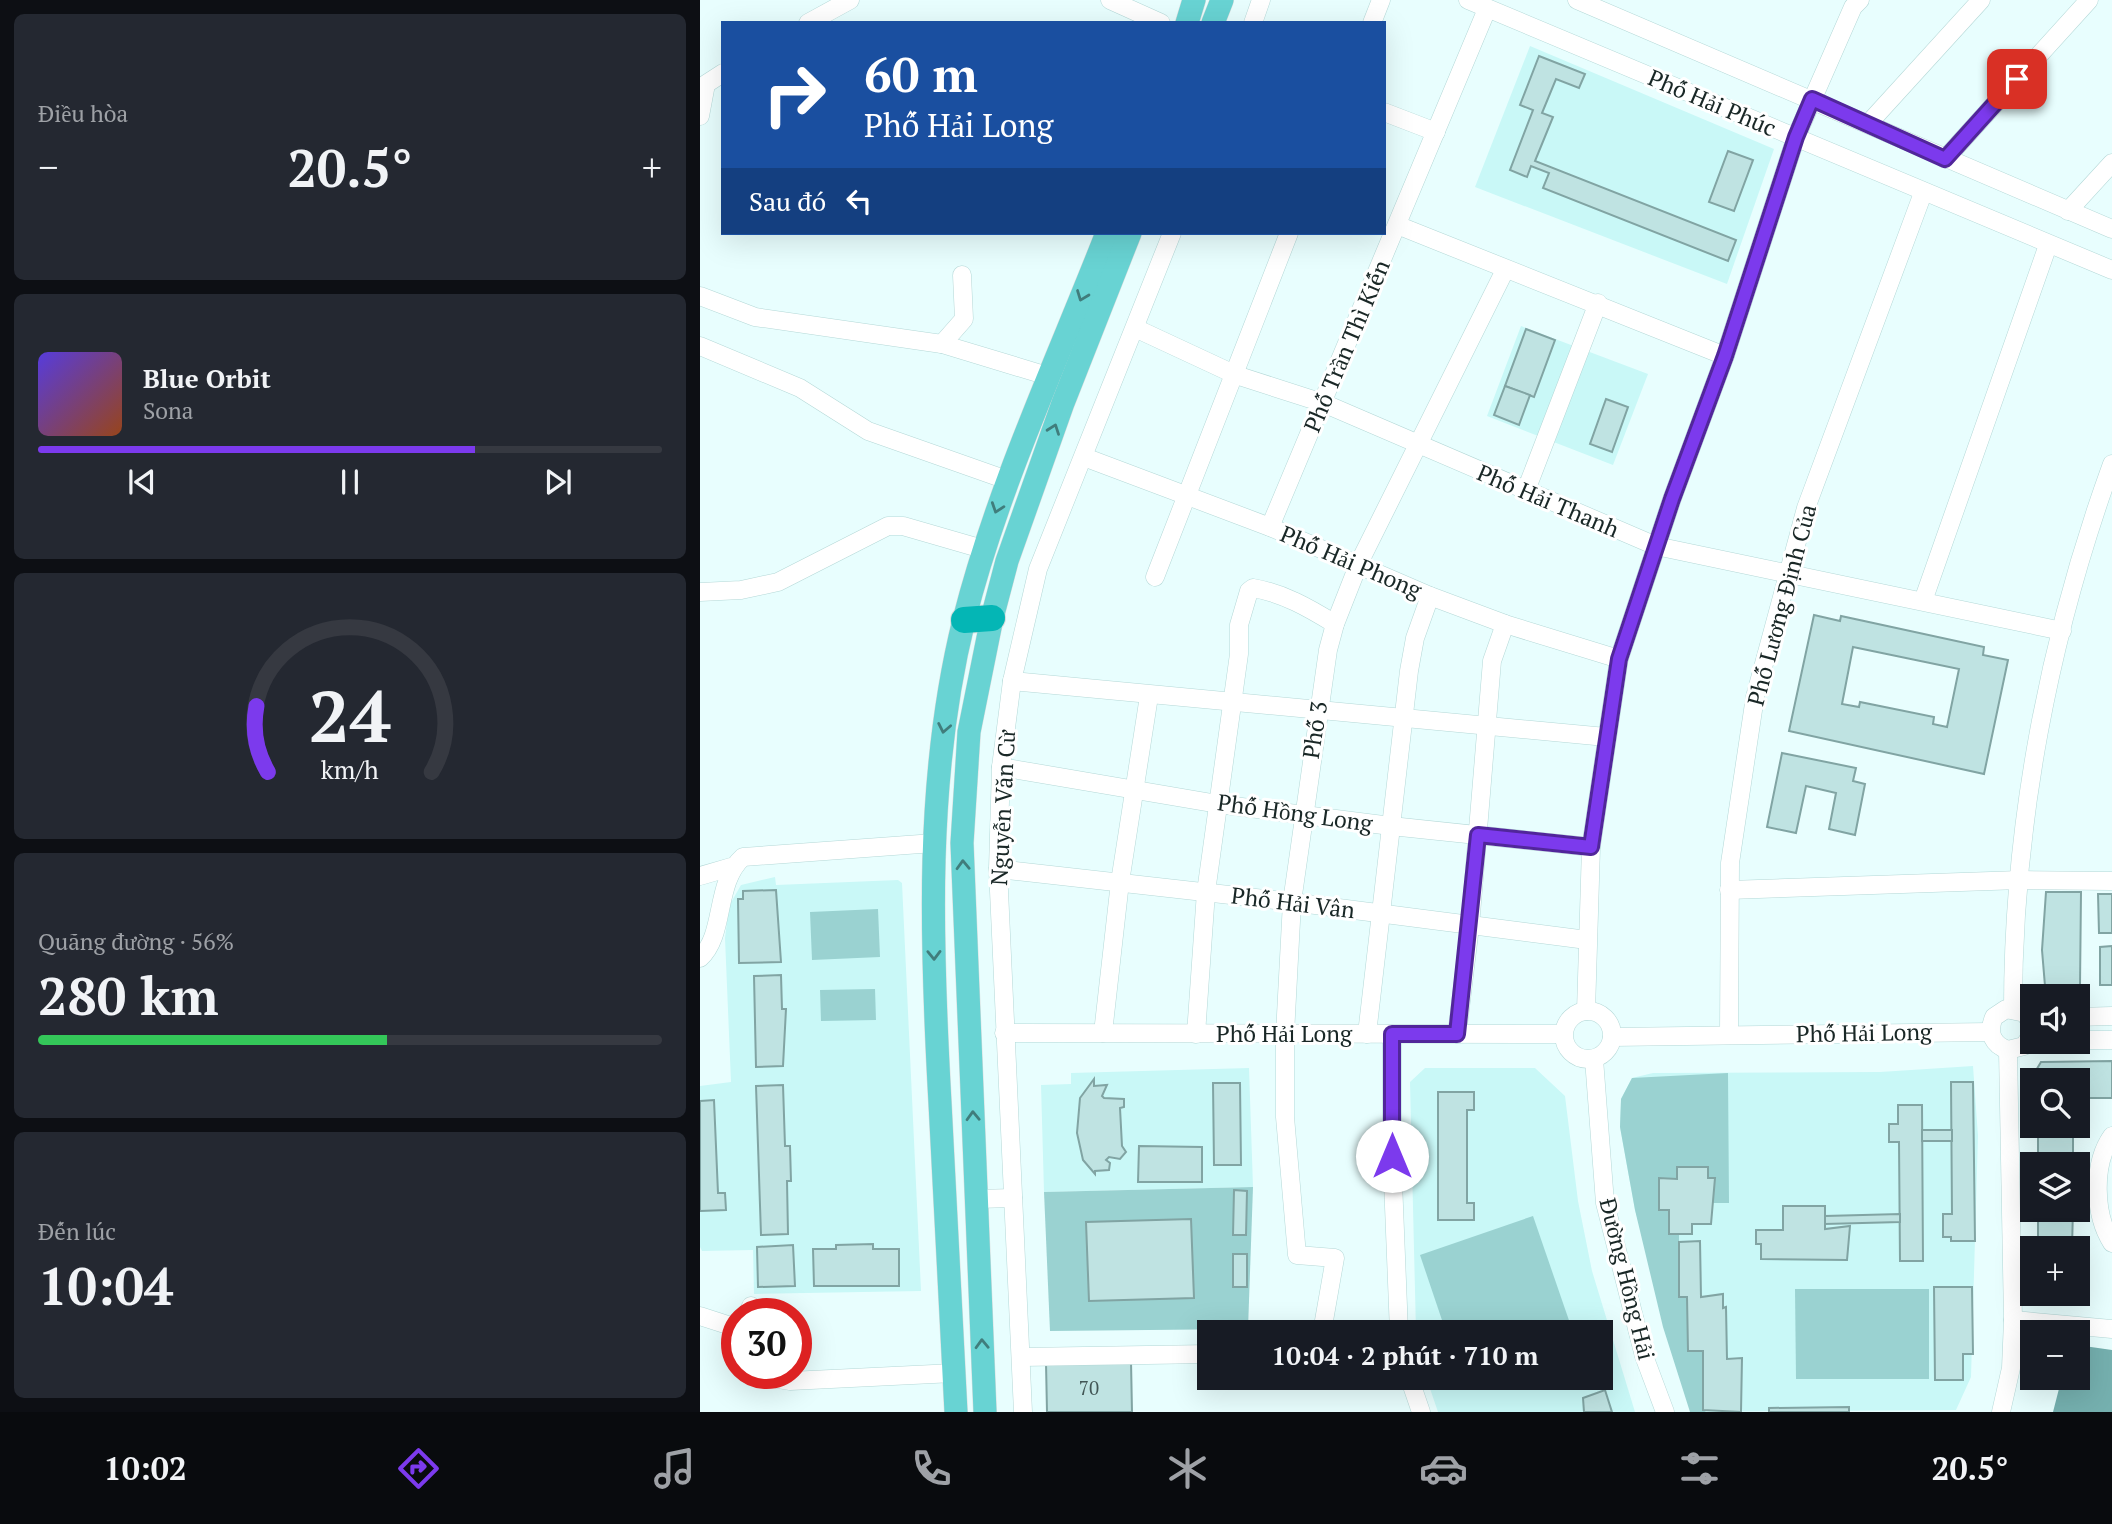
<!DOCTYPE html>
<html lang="vi">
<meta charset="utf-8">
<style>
body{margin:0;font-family:"PT Serif",serif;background:#242831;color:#f1f3f6;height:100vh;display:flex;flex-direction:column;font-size:26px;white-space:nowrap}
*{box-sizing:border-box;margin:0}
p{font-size:23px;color:#9ea1a6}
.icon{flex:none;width:38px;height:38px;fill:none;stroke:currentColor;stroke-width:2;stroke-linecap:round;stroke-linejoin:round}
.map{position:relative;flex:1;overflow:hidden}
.side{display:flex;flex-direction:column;gap:14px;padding:14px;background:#0d0f14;width:700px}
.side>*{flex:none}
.guide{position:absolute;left:21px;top:21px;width:665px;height:214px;border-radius:0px;box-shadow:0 7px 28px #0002;background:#1a4fa0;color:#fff;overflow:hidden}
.buttons{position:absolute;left:1320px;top:984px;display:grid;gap:14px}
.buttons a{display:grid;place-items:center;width:70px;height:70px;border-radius:0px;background:#171b24;box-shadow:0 7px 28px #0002;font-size:35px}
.speed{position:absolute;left:21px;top:1298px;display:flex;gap:14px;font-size:35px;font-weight:700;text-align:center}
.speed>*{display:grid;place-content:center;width:91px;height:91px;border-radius:50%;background:#171b24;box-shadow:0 7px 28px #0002;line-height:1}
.speed .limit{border:10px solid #d22;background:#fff;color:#111}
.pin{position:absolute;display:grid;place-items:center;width:60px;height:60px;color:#fff;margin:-30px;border-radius:14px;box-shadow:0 4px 10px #0006}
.me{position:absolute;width:77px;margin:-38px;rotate:0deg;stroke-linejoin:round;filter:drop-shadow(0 0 5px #0008)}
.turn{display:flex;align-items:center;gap:24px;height:147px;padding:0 28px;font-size:32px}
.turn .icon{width:91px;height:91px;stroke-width:2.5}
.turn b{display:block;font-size:49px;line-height:60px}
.then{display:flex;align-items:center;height:66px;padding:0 28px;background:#0003;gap:14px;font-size:26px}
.big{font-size:52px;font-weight:800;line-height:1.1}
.side .tile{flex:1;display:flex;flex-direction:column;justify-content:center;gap:10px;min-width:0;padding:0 24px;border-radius:10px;background:#242831}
.side .dial{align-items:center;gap:0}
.dial svg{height:182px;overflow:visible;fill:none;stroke:#363941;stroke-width:7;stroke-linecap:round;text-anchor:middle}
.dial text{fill:#f1f3f6;stroke:none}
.song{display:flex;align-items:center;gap:21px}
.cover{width:84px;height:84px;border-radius:10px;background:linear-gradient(135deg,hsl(250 70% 55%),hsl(20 70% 35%))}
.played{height:7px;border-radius:4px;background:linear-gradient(90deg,#7c3aed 70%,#363941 70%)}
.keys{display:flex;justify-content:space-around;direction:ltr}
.heat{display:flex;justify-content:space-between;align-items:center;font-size:38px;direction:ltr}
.charge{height:10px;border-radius:5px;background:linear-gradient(90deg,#34c759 56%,#363941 0)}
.trip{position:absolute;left:497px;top:1320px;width:416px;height:70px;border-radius:0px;background:#171b24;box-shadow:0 7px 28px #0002;font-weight:800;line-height:70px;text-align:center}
.dock{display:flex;height:112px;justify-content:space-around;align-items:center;background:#090b0e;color:#9ea1a6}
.dock .icon{width:49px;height:49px}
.dock .active{color:#7c3aed}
.dock b{font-size:32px;color:#f1f3f6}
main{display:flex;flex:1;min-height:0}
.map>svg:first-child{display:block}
.built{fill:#c9f8f7}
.green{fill:#9ad2d1}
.water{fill:#75b0af}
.building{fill:#bfe3e2;stroke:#81a4a3;stroke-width:2;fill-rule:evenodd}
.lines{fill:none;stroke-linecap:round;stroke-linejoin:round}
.minor-casing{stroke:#b4d8d7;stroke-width:19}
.major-casing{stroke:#dadcdc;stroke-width:24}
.highway-casing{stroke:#dadcdc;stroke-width:28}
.minor{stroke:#fff;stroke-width:18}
.major{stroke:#68d3d3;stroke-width:23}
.highway{stroke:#04b6b5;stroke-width:26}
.oneway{stroke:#407d7c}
.route-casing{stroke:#51269a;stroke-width:18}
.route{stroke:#7c3aed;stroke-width:12}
.labels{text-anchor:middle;stroke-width:6;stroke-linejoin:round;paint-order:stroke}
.number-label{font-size:19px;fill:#425655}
.street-label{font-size:23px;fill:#192726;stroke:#fff}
</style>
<main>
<section class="side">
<div class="tile"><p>Điều hòa</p>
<div class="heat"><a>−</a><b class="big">20.5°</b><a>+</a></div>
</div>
<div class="tile">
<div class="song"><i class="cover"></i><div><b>Blue Orbit</b><p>Sona</p></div></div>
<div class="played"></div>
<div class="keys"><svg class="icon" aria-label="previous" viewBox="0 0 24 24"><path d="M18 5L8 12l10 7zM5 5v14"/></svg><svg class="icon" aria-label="pause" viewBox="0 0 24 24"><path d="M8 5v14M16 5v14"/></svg><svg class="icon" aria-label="next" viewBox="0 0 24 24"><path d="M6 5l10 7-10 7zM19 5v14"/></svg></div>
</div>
<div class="tile dial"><svg viewBox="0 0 100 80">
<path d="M14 69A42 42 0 1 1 86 69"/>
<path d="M14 69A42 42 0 0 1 9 40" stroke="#7c3aed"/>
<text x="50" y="56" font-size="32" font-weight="700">24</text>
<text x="50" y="72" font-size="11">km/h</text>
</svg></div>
<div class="tile"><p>Quãng đường · 56%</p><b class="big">280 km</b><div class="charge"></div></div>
<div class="tile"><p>Đến lúc</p><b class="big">10:04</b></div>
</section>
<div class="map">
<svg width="1412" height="1412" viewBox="0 0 1412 1412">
<rect width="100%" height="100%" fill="#e8fefe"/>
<g class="built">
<polygon points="830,46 1074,149 1027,284 775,187"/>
<polygon points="821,326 948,374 913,465 787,416"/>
<polygon points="75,877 76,885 198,880 202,883 221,1291 54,1294 53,1250 2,1251 0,1247 0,1086 31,1082 25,938 29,906 41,885"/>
<polygon points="1273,1066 1278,1136 1271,1377 1256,1410 991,1412 935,1210 920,1127 921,1099 932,1078 953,1073 1180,1072"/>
<polygon points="549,1068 553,1187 344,1192 341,1085 371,1084 371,1073"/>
<polygon points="725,1068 835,1068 865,1096 878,1201 892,1271 935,1412 738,1412 726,1377 901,1377 901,1332 716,1332 710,1082"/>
</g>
<g class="green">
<polygon points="178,909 180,957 112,960 110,912"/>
<polygon points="175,989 176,1020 121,1021 120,990"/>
<polygon points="1028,1073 1029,1203 1012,1203 1015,1178 1008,1178 1008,1167 977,1167 977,1179 959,1179 959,1209 969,1210 979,1234 979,1296 987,1297 988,1351 1003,1351 1003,1410 1006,1412 990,1412 963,1327 935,1210 920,1127 921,1099 932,1078"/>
<polygon points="553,1187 548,1329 350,1331 344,1192"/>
<polygon points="833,1216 873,1332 746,1332 720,1255"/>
<polygon points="1095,1289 1229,1289 1229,1379 1096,1379"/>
</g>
<polygon class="water" points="1377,1345 1412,1350 1412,1412 1353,1412 1362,1377 1377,1377"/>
<g class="building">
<polygon points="839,56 885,74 879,88 856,79 842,113 853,117 835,161 1036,240 1028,261 843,188 849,173 831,166 827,177 810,170 833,110 820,105"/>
<polygon points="1028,151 1053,160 1034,211 1009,202"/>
<polygon points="826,329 855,340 834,397 805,386"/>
<polygon points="805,386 830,395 819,425 794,415"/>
<polygon points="906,399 928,407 912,452 890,444"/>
<path d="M1114,615L1140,621L1141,616L1284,647L1283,655L1308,660L1284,774L1089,731ZM1153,647L1259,669L1247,727L1233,724L1234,717L1160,702L1159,707L1142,704Z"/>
<polygon points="1082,753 1156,768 1153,781 1165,784 1155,835 1129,829 1136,793 1106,786 1096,833 1067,827"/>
<polygon points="76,890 81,962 39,963 38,899 43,899 43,891"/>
<polygon points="1346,892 1381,892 1380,986 1345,986 1342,950"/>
<polygon points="1398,894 1412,894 1412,933 1399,933"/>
<polygon points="1412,946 1412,985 1400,985 1400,947"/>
<polygon points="81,975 82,1009 86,1009 83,1066 56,1067 54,976"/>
<polygon points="1412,1061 1412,1098 1377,1098 1377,1080 1335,1080 1335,1072 1341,1062"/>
<polygon points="394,1079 394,1086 407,1085 402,1096 404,1098 424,1099 424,1107 420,1108 422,1146 426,1152 420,1159 409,1157 406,1160 410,1163 409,1170 395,1171 395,1174 383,1160 377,1133 380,1098"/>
<polygon points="1251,1082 1273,1082 1275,1241 1251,1241 1251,1237 1243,1237 1243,1214 1252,1214"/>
<polygon points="513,1083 540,1083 541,1165 514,1165"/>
<polygon points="83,1085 85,1146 90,1146 91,1181 87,1181 88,1234 61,1235 56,1086"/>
<polygon points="738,1092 774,1092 774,1110 767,1110 767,1203 774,1203 774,1220 738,1220"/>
<polygon points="14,1100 18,1193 25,1193 26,1210 0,1211 0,1101"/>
<polygon points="1198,1105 1222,1105 1223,1261 1200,1261 1199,1142 1189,1142 1189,1124 1198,1124"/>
<rect x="1338" y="1125" width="35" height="39"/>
<rect x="1222" y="1130" width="30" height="11"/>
<polygon points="439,1146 502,1147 502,1182 438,1182"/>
<polygon points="977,1167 1008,1167 1008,1178 1015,1178 1011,1224 992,1224 992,1234 969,1234 969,1210 959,1210 959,1178 977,1179"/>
<polygon points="534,1190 547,1191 546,1235 533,1235"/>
<polygon points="1083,1206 1125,1206 1125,1229 1150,1226 1147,1260 1061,1259 1061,1244 1056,1244 1056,1230 1083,1230"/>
<polygon points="1338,1209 1373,1209 1372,1248 1338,1248"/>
<polygon points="1200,1214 1200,1222 1125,1224 1125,1216"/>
<polygon points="491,1219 494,1298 389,1301 386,1222"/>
<polygon points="1000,1241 1001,1297 1023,1294 1023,1308 1026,1307 1027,1359 1042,1358 1041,1412 1003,1410 1003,1351 988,1351 987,1297 979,1297 979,1242"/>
<polygon points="173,1244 173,1249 199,1249 199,1286 114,1286 113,1249 136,1249 136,1245"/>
<polygon points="93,1245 95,1286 58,1287 57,1247"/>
<rect x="533" y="1254" width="14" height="33"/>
<polygon points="1234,1287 1272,1287 1273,1354 1263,1354 1263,1380 1235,1380"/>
<rect x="1337" y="1293" width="35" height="5"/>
<polygon points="431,1361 432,1412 347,1412 346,1363"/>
<polygon points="905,1390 912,1412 884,1412 883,1398"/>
<polygon points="1149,1407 1149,1412 1069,1412 1069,1408"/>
</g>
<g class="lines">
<g class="minor-casing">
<g id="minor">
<polyline points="410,0 461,23"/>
<polyline points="768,0 1412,270"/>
<polyline points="877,0 1412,229"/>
<polyline points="108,23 150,0"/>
<polyline points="553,23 561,0"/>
<polyline points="672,23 681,0"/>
<polyline points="684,112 736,132"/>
<polyline points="0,116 6,84 23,73"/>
<polyline points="1168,124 1281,0"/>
<polyline points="1245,159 1389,0"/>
<polyline points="1368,211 1412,163"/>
<polyline points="697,225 1025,356"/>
<polyline points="0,296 55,317 242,344 351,377"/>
<polyline points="435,328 536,375 623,403 956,546 1362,631"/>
<polyline points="242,344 264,319 262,275"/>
<polyline points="0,346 100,388 168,431 307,480"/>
<polyline points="384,457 570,527 730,596 805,624 919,659"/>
<polyline points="825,493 898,303"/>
<polyline points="570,527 787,9"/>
<polyline points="455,577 589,233"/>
<polyline points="0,592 41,590 78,582 188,526 203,526 286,550"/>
<polyline points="1223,601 1348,245"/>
<polyline points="312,681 906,737"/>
<polyline points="301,767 518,804 691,826 891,847"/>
<polyline points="298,869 592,902 887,940"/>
<polyline points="0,876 31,867"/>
<polyline points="1029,890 1320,880 1412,881"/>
<path d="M0,958C26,934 14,883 43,857L234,843"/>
<path d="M1313,1008C1313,824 1349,637 1412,464"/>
<polyline points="886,1011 891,847 919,659 972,499 1025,356 1096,137 1153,7 1160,0"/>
<circle cx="888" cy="1035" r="24"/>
<polyline points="1377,1017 1412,1016"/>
<path d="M1332,1025L1325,1013L1306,1009L1294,1017C1287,1033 1293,1045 1308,1050L1324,1046L1332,1034"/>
<polyline points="304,1033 863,1034"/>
<polyline points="403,1033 420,882 449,696"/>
<path d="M496,1034L506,892L539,654V625L549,591L553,588C583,593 609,608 635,624"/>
<polyline points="667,1034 709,671 715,638 730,596"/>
<polyline points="692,1034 692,1156 699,1332"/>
<polyline points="757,1034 770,926 792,661 805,624"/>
<polyline points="1029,1035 1030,863 1055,697 1106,508 1223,193"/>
<polyline points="912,1037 1290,1032"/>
<polyline points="1377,1040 1412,1040"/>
<polyline points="894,1059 905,1203 944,1356 965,1412"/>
<path d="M1412,1136C1392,1164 1394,1215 1412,1243"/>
<polyline points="277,1199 313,1198"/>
<polyline points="48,1314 51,1306"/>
<polyline points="0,1316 37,1328"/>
<polyline points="1313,1320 1412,1329"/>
<polyline points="622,1332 635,1258 597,1255 585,1117 585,1034 592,902 628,650 635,624 659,563 805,270"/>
<polyline points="322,1357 509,1354"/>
<polyline points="48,1374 90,1381 254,1373"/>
<polyline points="709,1377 721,1412"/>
<polyline points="323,1412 298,869 301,767 312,681 338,569 472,233"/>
<polyline points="1301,1412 1311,1368 1313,1320 1308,1050"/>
</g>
</g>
<g class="major-casing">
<g id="major">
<polyline points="487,23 494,0"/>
<polyline points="513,23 522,0"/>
<path d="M256,1412C251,1309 245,1206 240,1103C231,942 225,777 264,620C298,486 357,361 407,233"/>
<polyline points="285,1412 262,843 269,732 292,618 307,561 363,403 430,233"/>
</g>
</g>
<g class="highway-casing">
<polyline id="highway" points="264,620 292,618"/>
</g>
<use href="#minor" class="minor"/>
<use href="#major" class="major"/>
<use href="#highway" class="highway"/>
</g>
<defs><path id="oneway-chevron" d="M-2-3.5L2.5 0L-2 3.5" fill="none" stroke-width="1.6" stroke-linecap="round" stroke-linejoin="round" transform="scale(1.75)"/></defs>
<g class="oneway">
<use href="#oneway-chevron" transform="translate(382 296) rotate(111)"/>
<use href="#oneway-chevron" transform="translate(354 429) rotate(-70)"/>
<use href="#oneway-chevron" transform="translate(297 508) rotate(109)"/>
<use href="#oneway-chevron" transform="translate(244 728) rotate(101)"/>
<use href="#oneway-chevron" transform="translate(263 865) rotate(-92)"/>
<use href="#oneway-chevron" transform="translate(234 955) rotate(89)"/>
<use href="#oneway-chevron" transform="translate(273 1116) rotate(-92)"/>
<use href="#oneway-chevron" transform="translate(282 1344) rotate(-92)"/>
</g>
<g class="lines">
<g class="route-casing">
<polyline id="route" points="692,1156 692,1034 757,1034 778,835 891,847 919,659 972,499 1025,356 1096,137 1112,99 1245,159 1317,79"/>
</g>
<use href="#route" class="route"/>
</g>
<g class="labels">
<g class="number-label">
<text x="389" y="1395">70</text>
</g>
<g class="street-label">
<text transform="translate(1012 103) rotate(23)" y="8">Phố Hải Phúc</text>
<text transform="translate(647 346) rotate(-67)" y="8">Phố Trần Thì Kiến</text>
<text transform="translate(848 501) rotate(23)" y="8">Phố Hải Thanh</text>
<text transform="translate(651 562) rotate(23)" y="8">Phố Hải Phong</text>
<text transform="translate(1082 605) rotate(-75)" y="8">Phố Lương Định Của</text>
<text transform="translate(615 730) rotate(-81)" y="8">Phố 3</text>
<text transform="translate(303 808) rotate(-87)" y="8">Nguyễn Văn Cừ</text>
<text transform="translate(595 813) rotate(8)" y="8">Phố Hồng Long</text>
<text transform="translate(593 903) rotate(7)" y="8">Phố Hải Vân</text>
<text transform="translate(1164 1033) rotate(-1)" y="8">Phố Hải Long</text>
<text x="584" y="1042">Phố Hải Long</text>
<text transform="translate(927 1279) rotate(76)" y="8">Đường Hồng Hải</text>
</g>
</g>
</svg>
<div class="buttons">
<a><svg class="icon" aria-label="sound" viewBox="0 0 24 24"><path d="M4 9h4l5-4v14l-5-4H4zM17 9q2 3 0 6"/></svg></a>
<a><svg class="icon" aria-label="search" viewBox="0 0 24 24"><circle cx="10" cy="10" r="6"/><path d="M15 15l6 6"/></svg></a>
<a><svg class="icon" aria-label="layers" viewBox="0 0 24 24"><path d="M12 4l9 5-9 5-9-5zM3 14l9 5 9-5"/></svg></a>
<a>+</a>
<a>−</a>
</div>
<div class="speed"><div class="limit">30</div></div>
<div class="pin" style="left:1317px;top:79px;background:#d93025"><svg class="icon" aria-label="arrive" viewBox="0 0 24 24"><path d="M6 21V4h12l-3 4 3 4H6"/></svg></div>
<svg class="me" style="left:692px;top:1156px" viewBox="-20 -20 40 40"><circle r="19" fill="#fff"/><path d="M0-13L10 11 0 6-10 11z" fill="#7c3aed"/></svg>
<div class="trip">10:04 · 2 phút · 710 m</div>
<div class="guide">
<div class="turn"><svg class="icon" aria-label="right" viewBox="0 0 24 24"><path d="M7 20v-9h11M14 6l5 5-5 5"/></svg><div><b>60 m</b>Phố Hải Long</div></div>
<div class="then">Sau đó<svg class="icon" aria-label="left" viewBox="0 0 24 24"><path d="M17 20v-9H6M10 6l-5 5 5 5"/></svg></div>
</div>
</div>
</main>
<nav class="dock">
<b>10:02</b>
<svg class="icon active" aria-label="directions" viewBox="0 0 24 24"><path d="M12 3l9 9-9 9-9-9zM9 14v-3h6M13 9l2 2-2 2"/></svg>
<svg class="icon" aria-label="music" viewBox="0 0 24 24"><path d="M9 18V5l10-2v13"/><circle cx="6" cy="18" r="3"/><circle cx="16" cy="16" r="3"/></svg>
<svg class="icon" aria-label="phone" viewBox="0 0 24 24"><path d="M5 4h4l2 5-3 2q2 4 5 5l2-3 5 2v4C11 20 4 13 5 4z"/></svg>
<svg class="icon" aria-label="climate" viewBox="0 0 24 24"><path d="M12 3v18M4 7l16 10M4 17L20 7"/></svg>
<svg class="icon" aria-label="car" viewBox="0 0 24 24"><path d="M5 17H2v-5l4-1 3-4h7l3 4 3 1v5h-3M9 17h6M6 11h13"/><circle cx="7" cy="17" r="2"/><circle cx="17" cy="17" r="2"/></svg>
<svg class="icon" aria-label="filters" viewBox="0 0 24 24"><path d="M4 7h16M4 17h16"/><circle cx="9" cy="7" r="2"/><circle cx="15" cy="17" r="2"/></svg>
<b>20.5°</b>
</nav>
